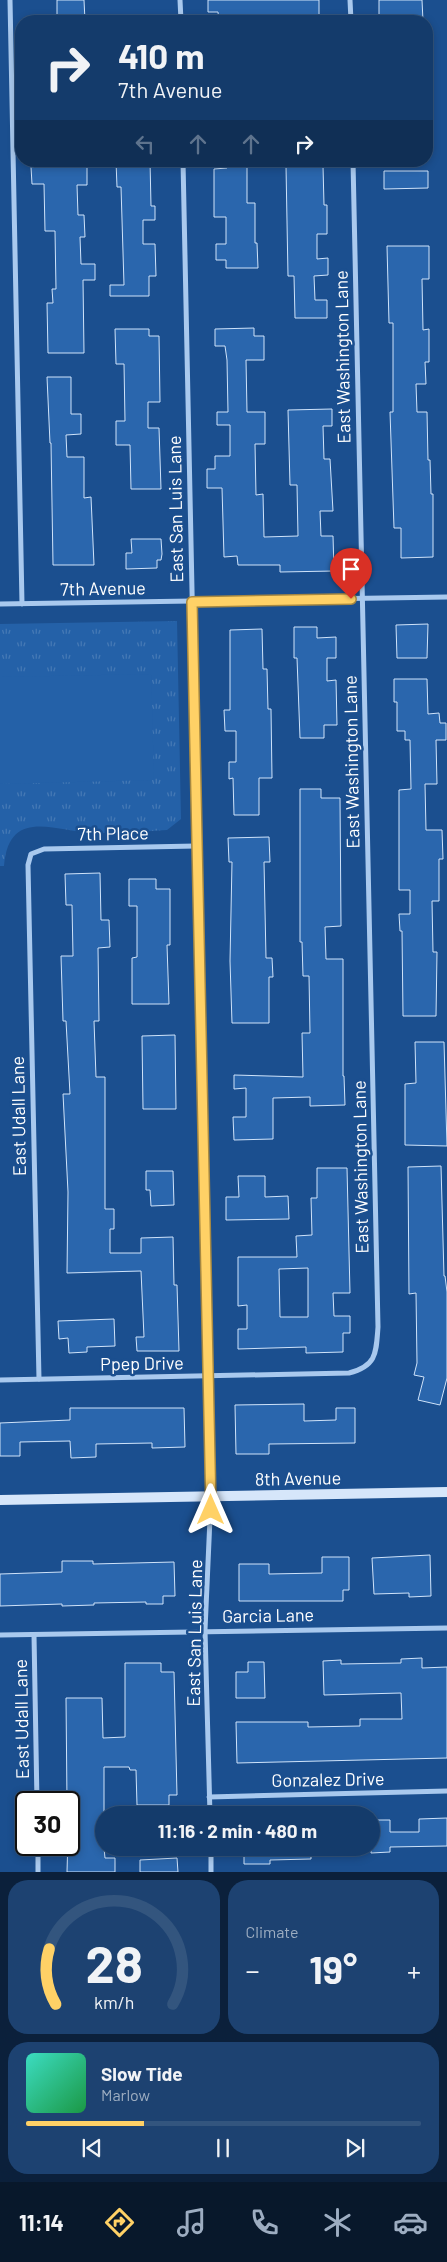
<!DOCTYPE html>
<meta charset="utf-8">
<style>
body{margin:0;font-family:Barlow,sans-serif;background:#1d4271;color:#f1f3f6;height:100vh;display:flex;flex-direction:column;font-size:19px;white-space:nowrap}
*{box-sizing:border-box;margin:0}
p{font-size:16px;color:#9dadc1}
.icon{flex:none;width:28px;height:28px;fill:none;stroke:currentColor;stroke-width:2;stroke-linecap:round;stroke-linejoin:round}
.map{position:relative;height:1872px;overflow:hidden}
.details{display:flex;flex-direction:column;gap:8px;padding:8px;background:#0b203b;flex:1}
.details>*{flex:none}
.hud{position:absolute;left:15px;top:15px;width:418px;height:152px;border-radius:20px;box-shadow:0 2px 8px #0003,0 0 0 1px #33557e;background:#143b6b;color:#f1f3f6;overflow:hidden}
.speed{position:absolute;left:15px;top:1791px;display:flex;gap:10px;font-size:25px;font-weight:700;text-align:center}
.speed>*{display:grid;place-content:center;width:65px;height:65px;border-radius:50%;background:#143b6b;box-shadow:0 2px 8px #0003,0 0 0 1px #33557e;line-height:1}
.speed .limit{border:2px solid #111;border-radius:8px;background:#fff;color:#111}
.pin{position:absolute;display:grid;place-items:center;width:42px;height:42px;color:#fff;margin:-51px -21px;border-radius:50% 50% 50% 0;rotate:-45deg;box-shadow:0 0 5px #0007}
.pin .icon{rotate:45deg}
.me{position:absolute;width:55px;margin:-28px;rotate:0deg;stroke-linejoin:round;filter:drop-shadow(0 0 4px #0008)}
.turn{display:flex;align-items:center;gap:18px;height:105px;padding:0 20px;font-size:22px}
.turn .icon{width:65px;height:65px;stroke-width:2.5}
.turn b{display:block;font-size:35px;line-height:42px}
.lanes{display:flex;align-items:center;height:48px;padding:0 20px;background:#0003;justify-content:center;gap:25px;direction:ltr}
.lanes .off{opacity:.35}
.big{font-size:38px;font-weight:700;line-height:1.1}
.details .card{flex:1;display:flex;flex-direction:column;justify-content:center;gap:8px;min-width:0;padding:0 18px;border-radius:20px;background:#1d4271}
.details .dial{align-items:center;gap:0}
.dial svg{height:130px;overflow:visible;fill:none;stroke:#33557e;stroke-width:7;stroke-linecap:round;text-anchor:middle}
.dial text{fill:#f1f3f6;stroke:none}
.song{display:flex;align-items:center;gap:15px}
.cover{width:60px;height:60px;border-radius:8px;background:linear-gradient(135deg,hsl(170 70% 55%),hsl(140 70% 35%))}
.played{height:5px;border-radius:2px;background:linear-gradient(90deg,#ffd166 30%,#33557e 30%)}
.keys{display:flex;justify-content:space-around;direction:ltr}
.heat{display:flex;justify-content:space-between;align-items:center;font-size:28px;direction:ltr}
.details .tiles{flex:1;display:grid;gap:8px;grid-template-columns:1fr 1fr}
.card:last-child{grid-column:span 2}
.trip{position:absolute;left:95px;top:1806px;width:285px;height:50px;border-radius:25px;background:#143b6b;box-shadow:0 2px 8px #0003,0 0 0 1px #33557e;font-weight:700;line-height:50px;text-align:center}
.tabs{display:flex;height:80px;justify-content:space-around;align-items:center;background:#08182b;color:#9dadc1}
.tabs .icon{width:35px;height:35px}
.tabs .selected{color:#ffd166}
.tabs b{font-size:22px;color:#f1f3f6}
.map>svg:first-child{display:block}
.park{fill:url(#park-tufts)}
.pitch{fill:#2461a8}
.building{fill:#2a66ad;stroke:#cfe3fa;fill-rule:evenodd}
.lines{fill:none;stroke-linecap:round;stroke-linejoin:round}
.street{stroke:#a9c9ee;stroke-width:5}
.secondary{stroke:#d6e6fa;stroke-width:10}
.route-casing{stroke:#a68842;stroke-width:12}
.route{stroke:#ffd166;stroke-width:9}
.labels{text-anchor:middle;stroke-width:5;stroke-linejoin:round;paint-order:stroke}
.street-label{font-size:18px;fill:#fff;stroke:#1b4f8f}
</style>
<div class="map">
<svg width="447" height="1872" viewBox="0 0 447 1872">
<defs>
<pattern id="park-tufts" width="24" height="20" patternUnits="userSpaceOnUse" patternTransform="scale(1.25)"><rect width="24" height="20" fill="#2461a8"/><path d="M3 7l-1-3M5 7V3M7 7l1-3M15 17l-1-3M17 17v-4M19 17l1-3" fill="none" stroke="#4579b5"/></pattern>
</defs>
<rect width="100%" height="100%" fill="#1b4f8f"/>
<path class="park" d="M177,621L181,819L167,830C143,831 119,833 94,833C56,832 9,806 4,866H0V624Z"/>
<polygon class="pitch" points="151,674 154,780 0,784 0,677"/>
<g class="building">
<polygon points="57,0 84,0 85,21 57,21"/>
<polygon points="208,0 319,0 319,21 219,21 218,12 208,12"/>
<polygon points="379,0 422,0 423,21 389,21 389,17 379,17"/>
<polygon points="116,161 150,161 151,206 155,206 155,220 143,220 143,244 155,244 156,276 149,276 149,296 110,296 110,285 124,285 121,187 117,187"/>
<polygon points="227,161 247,161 247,203 255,203 255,243 257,243 258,268 226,268 226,260 216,260 216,244 226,244 226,217 214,217 214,169 227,168"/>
<polygon points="87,166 87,185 77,185 78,215 84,215 85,237 80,237 81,264 95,264 95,280 83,280 84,353 48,353 47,303 53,303 52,289 56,289 55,231 45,231 44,184 32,184 31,167"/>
<polygon points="286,166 323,166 324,205 327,205 327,234 317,234 317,259 328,258 328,275 314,276 315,300 327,300 327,318 295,318 294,276 288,276"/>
<polygon points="384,171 428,171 428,188 384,189"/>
<polygon points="387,246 429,246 429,279 422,279 423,330 429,329 429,362 425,362 426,384 416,384 417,412 427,412 428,460 430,460 431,494 433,494 433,557 401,558 401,528 394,528 390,412 393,412 393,323 389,323"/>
<polygon points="254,328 254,336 264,336 264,360 246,360 247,412 265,412 265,444 255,444 256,495 263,494 264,537 298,536 297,485 290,485 288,410 332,409 332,426 323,426 324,459 330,459 333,511 320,511 321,536 333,536 334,571 280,572 280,565 238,565 237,556 224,557 222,488 207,488 207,469 215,469 215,456 230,456 230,425 217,425 217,412 228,412 227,360 225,346 215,346 215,329"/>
<polygon points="115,329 149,329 149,336 159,336 160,402 148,402 148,428 159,428 161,489 131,489 130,445 116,445 116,421 125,421 124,364 116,364"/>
<polygon points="47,377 71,377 71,414 81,414 81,434 66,435 67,457 84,457 84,498 91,497 94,565 53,565 51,443 50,443"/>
<polygon points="131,539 161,539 162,554 161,560 157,560 157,568 126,569 126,553 132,553"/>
<polygon points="428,624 427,658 397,658 396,625"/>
<polygon points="294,627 317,627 317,638 336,637 336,658 327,658 327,681 336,680 337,725 324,725 324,738 300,738 297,658 294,658"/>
<polygon points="262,629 263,669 267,669 268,709 271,709 272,778 259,778 259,815 234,815 233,778 229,779 229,762 236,762 236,731 225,731 224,710 230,710 230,630"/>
<polygon points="394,679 427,679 428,714 439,713 440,723 446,723 446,740 436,740 437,784 425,784 426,830 442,830 443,859 439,859 439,901 432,901 433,952 437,952 436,1016 403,1016 402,931 400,931 399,914 410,914 410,890 399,890 399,790 411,789 410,740 405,740 405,731 397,731 397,702 394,702"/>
<polygon points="300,789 321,789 321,798 340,798 341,926 325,927 326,959 343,959 343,1076 344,1076 345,1105 310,1106 310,1097 273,1098 273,1139 234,1140 233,1117 246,1117 246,1088 234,1089 234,1075 303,1077 302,1033 310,1033 309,976 303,976 302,942 300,942"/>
<polygon points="269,837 270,862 264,862 266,958 272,958 273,977 269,977 269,1023 232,1023 230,961 232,862 229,862 228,838"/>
<polygon points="100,873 101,920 109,920 110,947 98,948 99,1021 94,1021 96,1077 105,1077 105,1209 114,1209 114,1229 110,1229 110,1253 141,1253 141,1238 173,1237 174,1285 177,1285 179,1351 137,1351 136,1337 144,1337 141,1271 67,1273 68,1192 63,1094 70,1094 66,1021 63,1021 61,956 73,956 72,905 66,905 65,874"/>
<polygon points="129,879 156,879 156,889 170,889 170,945 167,945 169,1004 132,1004 132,958 137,957 137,906 129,906"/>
<polygon points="175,1035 176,1109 143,1109 142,1036"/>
<polygon points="415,1042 444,1042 447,1146 405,1145 405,1084 416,1083"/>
<polygon points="441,1166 444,1276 445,1276 447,1292 447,1378 440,1405 418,1400 424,1377 414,1375 417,1363 416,1293 409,1294 408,1167"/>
<path d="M317,1168H347L350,1293H333L334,1316H350V1333H343V1352L306,1353V1347L238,1349V1329H247V1305L238,1306V1257H297L296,1236L312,1235L311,1198H317ZM308,1268V1317H280L279,1269Z"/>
<polygon points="146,1171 173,1171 174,1205 151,1206 150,1190 146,1190"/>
<polygon points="238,1176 265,1176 265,1197 288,1196 289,1219 226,1220 226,1197 239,1197"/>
<polygon points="114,1319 115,1346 87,1347 87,1352 69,1353 68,1338 59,1339 58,1321"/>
<polygon points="304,1404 304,1421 336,1420 336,1408 355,1408 355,1443 269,1444 269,1454 236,1454 235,1405"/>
<polygon points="70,1408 184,1408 185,1447 152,1448 152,1443 96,1444 96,1457 71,1458 70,1441 20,1442 20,1456 0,1456 0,1423 70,1420"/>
<polygon points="430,1555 431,1596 409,1597 409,1593 374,1594 372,1558"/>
<polygon points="322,1557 349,1557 349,1590 343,1590 343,1601 239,1601 239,1564 269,1564 269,1574 322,1573"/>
<polygon points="62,1561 93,1561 93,1564 174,1562 175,1596 163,1596 163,1604 146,1604 146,1602 94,1603 94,1605 62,1606 62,1604 0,1606 0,1574 62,1572"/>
<polygon points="422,1658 422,1668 447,1667 447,1758 237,1763 236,1722 308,1722 308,1727 360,1726 360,1719 402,1719 401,1693 324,1695 323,1661 341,1660 341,1664 401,1663 401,1659"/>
<polygon points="248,1662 264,1662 265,1698 236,1698 236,1672 248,1672"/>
<polygon points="125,1663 161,1663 161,1672 174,1672 177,1795 169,1795 169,1805 137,1805 136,1770 130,1770 129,1767 104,1767 104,1848 105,1858 115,1858 115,1872 67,1872 69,1802 67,1802 66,1698 102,1698 103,1738 125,1737"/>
<polygon points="447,1818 447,1846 390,1847 390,1852 371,1853 371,1820 390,1820 390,1832 419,1832 419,1819"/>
<polygon points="244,1848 311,1848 311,1859 270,1860 270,1864 244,1864"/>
<polygon points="177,1858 178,1872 140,1872 140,1860"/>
</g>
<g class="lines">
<g class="street">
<polyline points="10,0 22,604"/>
<polyline points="180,0 181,21"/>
<polyline points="350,0 351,21"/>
<polyline points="183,161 211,1496 205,1630 210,1815"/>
<polyline points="0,604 447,597"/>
<polyline points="39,1379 28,865 31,854 44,849 196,846"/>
<path d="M0,1380L349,1373C377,1366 376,1353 378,1327L353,161"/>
<polyline points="0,1635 447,1628"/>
<polyline points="34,1635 37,1802"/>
<polyline points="209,1797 447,1791"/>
<polyline points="38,1845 38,1872"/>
<polyline points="211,1848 211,1872"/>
</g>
<polyline class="secondary" points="0,1500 447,1492"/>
</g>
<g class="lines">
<g class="route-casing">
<polyline id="route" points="211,1510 192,602 351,599"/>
</g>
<use href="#route" class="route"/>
</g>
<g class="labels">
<g class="street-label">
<text transform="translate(343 357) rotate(-91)" y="6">East Washington Lane</text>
<text transform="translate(176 509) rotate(-91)" y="6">East San Luis Lane</text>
<text transform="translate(103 589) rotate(-1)" y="6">7th Avenue</text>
<text transform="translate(352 762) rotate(-91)" y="6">East Washington Lane</text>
<text transform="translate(113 834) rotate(-1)" y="6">7th Place</text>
<text transform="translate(19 1116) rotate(-91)" y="6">East Udall Lane</text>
<text transform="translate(361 1167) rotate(-91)" y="6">East Washington Lane</text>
<text transform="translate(142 1364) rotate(-1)" y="6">Ppep Drive</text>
<text transform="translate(298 1479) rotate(-1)" y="6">8th Avenue</text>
<text transform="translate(268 1616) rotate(-1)" y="6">Garcia Lane</text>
<text transform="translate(195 1633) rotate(-89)" y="6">East San Luis Lane</text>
<text transform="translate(22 1719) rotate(-91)" y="6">East Udall Lane</text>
<text transform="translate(328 1780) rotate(-1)" y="6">Gonzalez Drive</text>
</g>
</g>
</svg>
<div class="speed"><div class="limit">30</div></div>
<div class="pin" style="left:351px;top:599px;background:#d93025"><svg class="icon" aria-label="arrive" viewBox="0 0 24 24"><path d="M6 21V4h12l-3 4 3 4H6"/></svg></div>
<svg class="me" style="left:211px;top:1510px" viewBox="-20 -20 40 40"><path d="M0-17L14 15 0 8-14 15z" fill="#ffd166" stroke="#fff" stroke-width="4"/></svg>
<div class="trip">11:16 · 2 min · 480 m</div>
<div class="hud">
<div class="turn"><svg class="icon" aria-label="right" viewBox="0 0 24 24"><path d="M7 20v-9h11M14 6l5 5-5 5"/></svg><div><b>410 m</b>7th Avenue</div></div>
<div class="lanes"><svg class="icon off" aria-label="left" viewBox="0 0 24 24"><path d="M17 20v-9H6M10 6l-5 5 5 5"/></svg><svg class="icon off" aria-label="ahead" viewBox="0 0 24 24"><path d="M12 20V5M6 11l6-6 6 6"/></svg><svg class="icon off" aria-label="ahead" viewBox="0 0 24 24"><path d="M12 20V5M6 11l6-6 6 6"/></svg><svg class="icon" aria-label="right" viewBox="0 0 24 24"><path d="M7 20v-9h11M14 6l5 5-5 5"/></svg></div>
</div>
</div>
<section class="details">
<div class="tiles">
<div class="card dial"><svg viewBox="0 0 100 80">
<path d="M14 69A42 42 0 1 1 86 69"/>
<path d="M14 69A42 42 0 0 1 10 35" stroke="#ffd166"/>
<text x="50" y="56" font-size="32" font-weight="700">28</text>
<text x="50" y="72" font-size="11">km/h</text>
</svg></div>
<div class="card"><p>Climate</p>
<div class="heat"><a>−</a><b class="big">19°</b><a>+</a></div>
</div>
<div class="card">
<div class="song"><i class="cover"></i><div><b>Slow Tide</b><p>Marlow</p></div></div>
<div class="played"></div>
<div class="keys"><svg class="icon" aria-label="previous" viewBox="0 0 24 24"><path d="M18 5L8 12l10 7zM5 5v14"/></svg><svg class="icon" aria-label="pause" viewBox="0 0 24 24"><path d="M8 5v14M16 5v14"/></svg><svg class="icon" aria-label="next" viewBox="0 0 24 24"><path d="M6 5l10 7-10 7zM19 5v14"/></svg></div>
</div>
</div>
</section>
<nav class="tabs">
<b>11:14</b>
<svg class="icon selected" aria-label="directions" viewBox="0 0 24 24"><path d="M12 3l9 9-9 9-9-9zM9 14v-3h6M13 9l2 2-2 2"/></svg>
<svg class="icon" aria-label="music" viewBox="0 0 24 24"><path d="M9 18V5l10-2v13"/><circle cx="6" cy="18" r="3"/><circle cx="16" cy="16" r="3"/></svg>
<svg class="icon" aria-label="phone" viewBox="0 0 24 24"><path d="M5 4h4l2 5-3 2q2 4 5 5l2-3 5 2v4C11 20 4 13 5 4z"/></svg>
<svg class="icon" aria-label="climate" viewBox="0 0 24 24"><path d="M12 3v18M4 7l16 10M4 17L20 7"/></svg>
<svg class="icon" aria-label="car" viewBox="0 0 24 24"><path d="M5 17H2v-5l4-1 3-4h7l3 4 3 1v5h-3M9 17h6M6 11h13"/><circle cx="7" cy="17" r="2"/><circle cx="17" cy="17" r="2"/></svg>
</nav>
